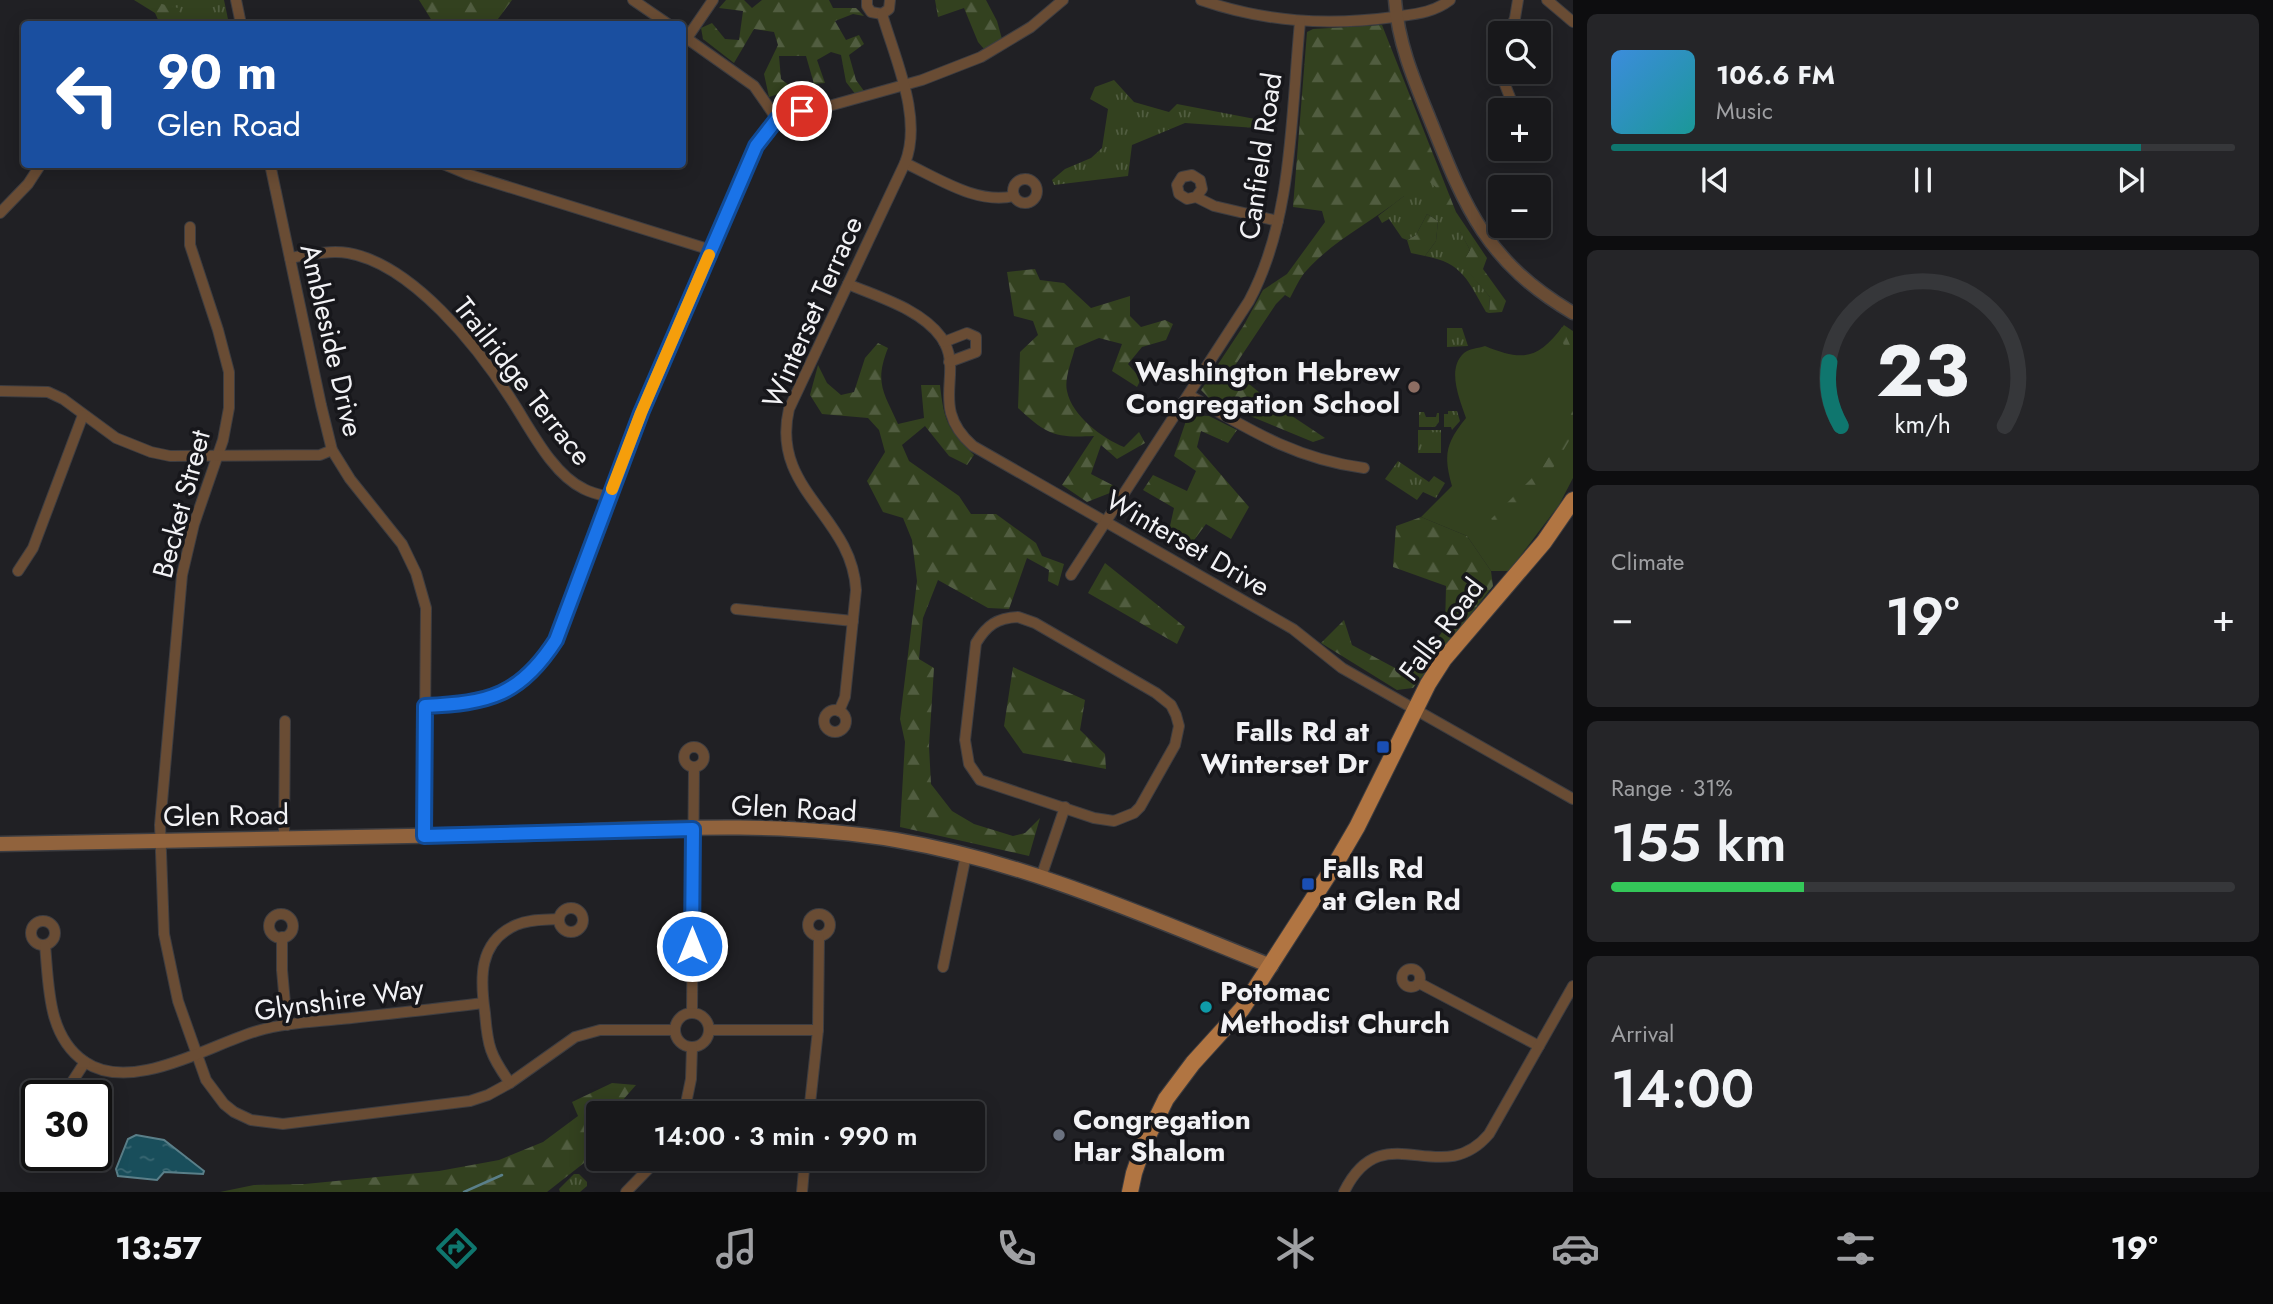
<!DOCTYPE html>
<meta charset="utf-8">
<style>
body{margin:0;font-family:Jost,sans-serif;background:#252528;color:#f1f3f6;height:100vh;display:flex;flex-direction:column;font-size:26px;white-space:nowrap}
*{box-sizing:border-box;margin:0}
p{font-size:23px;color:#9fa0a3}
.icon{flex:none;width:38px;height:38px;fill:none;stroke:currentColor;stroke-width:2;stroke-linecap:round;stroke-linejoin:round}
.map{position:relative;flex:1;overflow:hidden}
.sheet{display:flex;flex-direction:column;gap:14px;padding:14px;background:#0d0d0f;width:700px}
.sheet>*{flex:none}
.banner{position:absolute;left:21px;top:21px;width:665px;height:147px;border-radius:7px;box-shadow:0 4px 18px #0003,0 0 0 2px #36373a;background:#1a4fa0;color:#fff;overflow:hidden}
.fabs{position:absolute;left:1488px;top:21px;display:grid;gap:14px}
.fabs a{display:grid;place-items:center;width:63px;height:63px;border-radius:7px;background:#18181b;box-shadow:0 4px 18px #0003,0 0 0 2px #36373a;font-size:35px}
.speed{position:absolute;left:21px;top:1080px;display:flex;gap:14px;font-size:35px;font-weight:700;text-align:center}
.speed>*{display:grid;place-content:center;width:91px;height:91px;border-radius:50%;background:#18181b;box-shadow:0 4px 18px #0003,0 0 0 2px #36373a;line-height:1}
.speed .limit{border:4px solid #111;border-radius:10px;background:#fff;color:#111}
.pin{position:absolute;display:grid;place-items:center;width:60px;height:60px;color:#fff;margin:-30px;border:4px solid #fff;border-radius:50%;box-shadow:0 2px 7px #0007}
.me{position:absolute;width:77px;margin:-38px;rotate:0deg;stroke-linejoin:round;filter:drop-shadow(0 0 5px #0008)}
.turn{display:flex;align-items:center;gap:24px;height:147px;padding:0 21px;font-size:32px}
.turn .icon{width:91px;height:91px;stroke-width:2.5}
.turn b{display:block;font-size:49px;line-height:60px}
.big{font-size:52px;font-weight:600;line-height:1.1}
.sheet .widget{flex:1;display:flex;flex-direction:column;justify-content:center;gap:10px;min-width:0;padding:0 24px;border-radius:10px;background:#252528}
.sheet .dial{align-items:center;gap:0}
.dial svg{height:182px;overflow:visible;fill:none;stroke:#36373a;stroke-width:7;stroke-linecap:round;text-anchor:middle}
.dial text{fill:#f1f3f6;stroke:none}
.song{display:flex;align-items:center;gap:21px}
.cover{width:84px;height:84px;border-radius:10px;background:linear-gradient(135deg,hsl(210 70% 55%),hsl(180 70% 35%))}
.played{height:7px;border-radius:4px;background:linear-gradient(90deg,#0f766e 85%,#36373a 85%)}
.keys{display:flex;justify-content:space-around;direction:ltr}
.heat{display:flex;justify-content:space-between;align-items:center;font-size:38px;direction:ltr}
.charge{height:10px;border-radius:5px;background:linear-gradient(90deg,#34c759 31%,#36373a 0)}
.trip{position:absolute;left:586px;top:1101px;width:399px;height:70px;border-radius:7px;background:#18181b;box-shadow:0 4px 18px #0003,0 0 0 2px #36373a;font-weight:600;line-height:70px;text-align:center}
.tabs{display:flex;height:112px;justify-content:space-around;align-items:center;background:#0a0a0b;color:#9fa0a3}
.tabs .icon{width:49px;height:49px}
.tabs .on{color:#0f766e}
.tabs b{font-size:32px;color:#f1f3f6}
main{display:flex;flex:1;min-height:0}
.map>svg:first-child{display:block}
.grass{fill:#33411f}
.forest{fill:url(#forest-firs)}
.park{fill:url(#park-tufts)}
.water{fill:url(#water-ripples);stroke:#5a7f89;stroke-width:2}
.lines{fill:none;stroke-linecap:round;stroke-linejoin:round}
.stream{stroke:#5a7f89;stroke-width:2.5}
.minor-casing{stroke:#3d3d41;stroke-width:12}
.tertiary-casing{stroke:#3d3d41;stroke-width:15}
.secondary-casing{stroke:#3d3d41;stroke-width:17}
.primary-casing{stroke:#3d3d41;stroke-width:18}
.minor{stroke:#694c34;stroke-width:10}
.tertiary{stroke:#694c34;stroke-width:12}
.secondary{stroke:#91633d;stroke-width:14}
.primary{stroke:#b17542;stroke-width:16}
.route-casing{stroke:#114b97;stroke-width:18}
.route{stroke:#1a73e8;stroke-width:12}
.slow{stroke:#f59e0b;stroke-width:12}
.education-dot{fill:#8d6e63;stroke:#17171b;stroke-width:2.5}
.transit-dot{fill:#1a4fb4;stroke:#17171b;stroke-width:2.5}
.culture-dot{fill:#0f9aa8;stroke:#17171b;stroke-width:2.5}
.worship-dot{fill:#6b7280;stroke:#17171b;stroke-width:2.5}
.labels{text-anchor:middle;stroke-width:7;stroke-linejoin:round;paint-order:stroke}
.street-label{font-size:28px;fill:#f2f2f5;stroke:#17171b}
.poi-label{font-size:28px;font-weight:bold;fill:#f2f2f5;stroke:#17171b;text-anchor:start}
</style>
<main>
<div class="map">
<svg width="1573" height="1192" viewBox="0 0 1573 1192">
<defs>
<pattern id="forest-firs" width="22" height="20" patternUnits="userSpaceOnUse" patternTransform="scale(1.75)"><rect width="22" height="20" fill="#33411f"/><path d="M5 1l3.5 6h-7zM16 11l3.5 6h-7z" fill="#515d40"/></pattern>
<pattern id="park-tufts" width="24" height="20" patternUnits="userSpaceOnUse" patternTransform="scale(1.75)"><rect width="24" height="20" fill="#33411f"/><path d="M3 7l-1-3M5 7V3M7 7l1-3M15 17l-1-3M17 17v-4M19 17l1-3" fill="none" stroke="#515d40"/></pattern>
<pattern id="water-ripples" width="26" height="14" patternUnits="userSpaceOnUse" patternTransform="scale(1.75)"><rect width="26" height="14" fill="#194e5b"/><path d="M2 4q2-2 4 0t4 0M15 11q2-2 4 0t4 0" fill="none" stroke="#3b6873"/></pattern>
</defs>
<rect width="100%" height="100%" fill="#202024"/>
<path class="grass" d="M1564,325L1573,331V478L1559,505L1509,571H1491L1467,536L1421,517L1452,486C1443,454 1446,443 1466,418C1460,400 1446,369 1464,353C1468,349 1479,348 1485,346C1524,362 1538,359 1564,325Z"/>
<g class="forest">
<polygon points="134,0 221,0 223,24 160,24 155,13"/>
<polygon points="419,0 512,0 495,23 497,24 434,24"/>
<polygon points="726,0 744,0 752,8 762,0 829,0 833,8 856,8 864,16 853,14 835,21 846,40 859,35 864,44 849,55 856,80 864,91 856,95 846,82 841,55 831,52 817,60 825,83 814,84 806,56 779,56 781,79 794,89 769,97 764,74 778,45 774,32 754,29 734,63 703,39 701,28 712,23 725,39 739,40 743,11 719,8"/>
<polygon points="935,0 986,0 997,21 1002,39 984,49 978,42 964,8 938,17"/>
<path d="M1382,25L1456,212L1487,258L1483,269L1506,301L1502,312L1489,313L1490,297L1461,264L1470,250L1459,230L1404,196C1373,221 1334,240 1307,270C1300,277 1295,289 1290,298L1285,295L1276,304L1232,370L1271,402L1325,438L1313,442L1211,400L1201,390L1244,325L1263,290L1287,274L1325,222L1322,211L1293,207L1307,32L1313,29Z"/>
<polygon points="1427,214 1438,221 1436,241 1425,256 1411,253 1407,240 1416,235"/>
<path d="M1035,269L1040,280L1064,283L1091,308L1130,296V316L1141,327L1165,320L1173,324L1166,340L1142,347L1128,364L1141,379L1137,387L1112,371L1122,344L1099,338L1075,348C1072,360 1064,379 1067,391C1072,416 1102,438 1124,447L1139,432L1145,443L1117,459L1101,445L1091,474L1120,489L1087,502L1062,485L1094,436C1055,438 1047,435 1018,408L1020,352L1038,335L1033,321L1014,316L1007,272Z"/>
<polygon points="1562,327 1573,352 1573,370 1559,332"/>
<path d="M878,343L888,348C874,383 884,393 898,424L924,418L921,385H940C944,422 948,429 974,455L967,465L949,456L925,426L902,445L909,461L959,496L971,514H996L1036,543L1042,556L1064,564L1058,586L1048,581L1049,570L1027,558L1009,609L988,608L938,580L923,618L919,659L934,668L929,746L931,784L952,811L974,824L1013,836L1025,833L1040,818L1029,856L900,827L905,742L900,719L917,581L912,540L903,518L883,512L867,481L885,452L879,430L868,418L822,414L810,395L818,365L827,383L841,395L854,392L865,358Z"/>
<polygon points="1573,410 1573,434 1550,473 1499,525 1491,519 1542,468 1560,439"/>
<polygon points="1188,415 1209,416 1237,430 1228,443 1201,431 1197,447 1249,507 1231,539 1206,524 1186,551 1137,525 1140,516 1170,526 1174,508 1143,490 1153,475 1187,491 1196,471 1174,456"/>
<polygon points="1421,517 1467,536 1491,571 1493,586 1413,688 1397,690 1321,643 1344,620 1352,645 1410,676 1445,628 1446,586 1393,567 1396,526"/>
<polygon points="1105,563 1185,627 1177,644 1088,593"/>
<polygon points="1013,667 1085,700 1080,730 1105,754 1106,769 1023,753 1004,726"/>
<polygon points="612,1083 636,1085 622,1101 620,1113 598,1113 598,1152 547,1192 220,1192 254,1185 305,1184 439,1171 499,1160 543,1142 578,1116 572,1102"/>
</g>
<g class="park">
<polygon points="146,0 224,0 229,24 179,24 178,8"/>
<polygon points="1114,80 1134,102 1169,112 1177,104 1255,119 1256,128 1185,123 1132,145 1128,176 1054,185 1052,180 1065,169 1091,158 1102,148 1108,109 1090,99 1095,87"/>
<path d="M1426,179L1437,188L1470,250L1462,264L1490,297L1489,313L1486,312C1468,281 1463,263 1425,256L1436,241L1438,221L1427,214L1416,235L1407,240L1402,238L1389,219L1382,223L1378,216Z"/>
<polygon points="1447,328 1462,328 1468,346 1447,347"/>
<polygon points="1448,411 1457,411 1460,421 1452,430 1451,427 1444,427 1444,414 1448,414"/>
<polygon points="1419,412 1424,412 1426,417 1436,417 1437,413 1439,413 1439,422 1435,427 1419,427"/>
<rect x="1418" y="430" width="23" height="23"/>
<polygon points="1398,461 1429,482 1434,476 1445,483 1436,498 1423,492 1417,500 1385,479"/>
<polygon points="91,1081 111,1093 103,1107 96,1102 96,1096 84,1094"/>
<polygon points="574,1174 579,1174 587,1182 587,1186 580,1192 560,1192 559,1189"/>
</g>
<polygon class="water" points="136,1135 164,1140 204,1171 203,1174 164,1172 157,1180 118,1176 116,1169 128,1139"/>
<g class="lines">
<polyline class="stream" points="464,1192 502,1175"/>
<g class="minor-casing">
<g id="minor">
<polyline points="236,0 241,24"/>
<polyline points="633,0 668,24"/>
<polyline points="867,0 867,6 871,12 882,14"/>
<path d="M1201,0C1265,22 1327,26 1394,17C1415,14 1433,13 1450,0"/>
<polyline points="1547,0 1573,22"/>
<polyline points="882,14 889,9 890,0"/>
<polyline points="1509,33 1515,18 1518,0"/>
<polyline points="682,35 754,86 777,119"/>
<polyline points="687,38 713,0"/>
<polyline points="1500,53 1500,69"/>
<polyline points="1500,72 1515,110"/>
<path d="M905,163C938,178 977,205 1014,196"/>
<polyline points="270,164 321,405 332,450 350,479 402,544 416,573 426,608 424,836"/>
<polyline points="443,164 467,174 711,250"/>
<circle cx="1025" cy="191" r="12"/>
<polyline points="1196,197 1202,189 1200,180 1192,175 1182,177 1177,185 1179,194 1187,199 1196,197 1214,206 1278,221"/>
<polyline points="0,213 28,184 41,164"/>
<polyline points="190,227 190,245 218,330 229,372 229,408 223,440 194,524 182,575 160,825 164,934 178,1001 206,1080 224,1104 234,1112 251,1120 283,1124 470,1101 488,1095 510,1083 575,1037 600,1030 675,1030"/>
<path d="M290,258C308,255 329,250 348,253C412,264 478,347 511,399C530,428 552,474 584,489C592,493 601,495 609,497"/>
<path d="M848,284C878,297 921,309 941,337C966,372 927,406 973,446L1293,629L1342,668L1573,799"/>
<polyline points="944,342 967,333 976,337 976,352 949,362"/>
<polyline points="0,391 48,392 63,399 116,438 151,452 170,456 320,455 332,450"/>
<path d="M1189,395C1248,429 1295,459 1364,468"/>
<polyline points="18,571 33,548 83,415"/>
<path d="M1071,575L1249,301C1293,219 1291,114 1300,22"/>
<polyline points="736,609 853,621"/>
<path d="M1018,617L1035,623L1156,693L1171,705L1176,715L1179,726L1175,745L1140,807L1134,813L1114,821L1094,818L980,780L969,764L965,740L976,643C987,625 997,618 1018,617Z"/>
<path d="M425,706C489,703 519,696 557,640L641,413L756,146L772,124L785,116L829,106L922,80L981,57L1031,27L1063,0"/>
<circle cx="835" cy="721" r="11"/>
<path d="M839,711L845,697L856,590C852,515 770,490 789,409L905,163C923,118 895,59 882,14"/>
<circle cx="694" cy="757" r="10"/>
<polyline points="284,839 285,721"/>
<polyline points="1041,877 1065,807"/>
<circle cx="571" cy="920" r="12"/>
<circle cx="819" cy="925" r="11"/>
<circle cx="281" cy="926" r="12"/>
<circle cx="43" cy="933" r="12"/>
<polyline points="282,937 282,970 287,1025"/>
<path d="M45,945C49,986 47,1036 85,1062C132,1094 209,1045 257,1031C284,1023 313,1022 341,1019C388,1014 436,1009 483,1003"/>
<polyline points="943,967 966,855"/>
<circle cx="1411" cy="978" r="9"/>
<polyline points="1419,983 1539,1046"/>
<polyline points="692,1013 694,767"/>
<circle cx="692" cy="1030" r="17"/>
<polyline points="709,1030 818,1030"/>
<path d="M510,1083C503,1073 495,1062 491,1050C487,1039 486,1026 485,1013C480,979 478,942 516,925C529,919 544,920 558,919"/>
<polyline points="63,1096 85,1062"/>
<polyline points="684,1113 691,1079 692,1047"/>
<polyline points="809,1113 818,1030 819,937"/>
<polyline points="626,1192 659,1158"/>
<polyline points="802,1192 805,1158"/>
<path d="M1344,1192C1383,1112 1440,1192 1489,1134L1573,986"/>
</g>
</g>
<g class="tertiary-casing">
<path id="tertiary" d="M1395,0C1398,42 1413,78 1429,117C1465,207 1485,261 1573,313"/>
</g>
<g class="secondary-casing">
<path id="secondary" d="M0,844C171,841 342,838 513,834C640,830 770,819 896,840C1026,862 1148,917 1271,966"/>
</g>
<g class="primary-casing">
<polyline id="primary" points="1130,1192 1134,1173 1144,1144 1166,1099 1193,1063 1242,1009 1336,863 1357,827 1428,684 1444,659 1544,542 1573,500"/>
</g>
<use href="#minor" class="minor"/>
<use href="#tertiary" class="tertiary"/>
<use href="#secondary" class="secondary"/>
<use href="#primary" class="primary"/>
</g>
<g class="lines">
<g class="route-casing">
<path id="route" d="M692,946L693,829L424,836L425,706C489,703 520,696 556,640L641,413L756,146L777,119L802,111"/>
</g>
<use href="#route" class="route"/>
<polyline class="slow" points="612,489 641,413 709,255"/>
</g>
<circle class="education-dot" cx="1414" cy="387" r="7"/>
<g class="transit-dot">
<rect x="1376" y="740" width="14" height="14" rx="3.5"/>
<rect x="1301" y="877" width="14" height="14" rx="3.5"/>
</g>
<circle class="culture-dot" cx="1206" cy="1007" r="7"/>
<circle class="worship-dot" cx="1059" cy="1135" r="7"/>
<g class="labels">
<g class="street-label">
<text transform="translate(1260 156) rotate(-82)" y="10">Canfield Road</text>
<text transform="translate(812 312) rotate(-66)" y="10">Winterset Terrace</text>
<text transform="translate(332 340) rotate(77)" y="10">Ambleside Drive</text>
<text transform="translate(523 381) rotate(52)" y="10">Trailridge Terrace</text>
<text transform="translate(181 504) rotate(-75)" y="10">Becket Street</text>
<text transform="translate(1188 543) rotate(30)" y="10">Winterset Drive</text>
<text transform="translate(1441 629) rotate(-53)" y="10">Falls Road</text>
<text transform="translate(794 808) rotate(3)" y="10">Glen Road</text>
<text transform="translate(226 815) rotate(-1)" y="10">Glen Road</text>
<text transform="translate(339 999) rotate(-8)" y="10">Glynshire Way</text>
</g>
<g class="poi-label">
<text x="1400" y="381" text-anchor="end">Washington Hebrew<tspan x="1400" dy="32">Congregation School</tspan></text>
<text x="1369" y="741" text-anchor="end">Falls Rd at<tspan x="1369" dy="32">Winterset Dr</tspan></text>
<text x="1322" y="878">Falls Rd<tspan x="1322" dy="32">at Glen Rd</tspan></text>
<text x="1220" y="1001">Potomac<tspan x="1220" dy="32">Methodist Church</tspan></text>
<text x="1073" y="1129">Congregation<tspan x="1073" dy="32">Har Shalom</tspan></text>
</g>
</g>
</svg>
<div class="fabs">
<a><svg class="icon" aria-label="search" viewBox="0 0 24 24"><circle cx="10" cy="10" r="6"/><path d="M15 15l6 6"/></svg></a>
<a>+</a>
<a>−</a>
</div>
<div class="speed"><div class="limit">30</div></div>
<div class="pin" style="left:802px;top:111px;background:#d93025"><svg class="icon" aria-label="arrive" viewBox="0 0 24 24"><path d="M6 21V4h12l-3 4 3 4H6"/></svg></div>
<svg class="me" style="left:692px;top:946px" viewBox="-20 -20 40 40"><circle r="17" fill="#1a73e8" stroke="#fff" stroke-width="3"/><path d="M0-11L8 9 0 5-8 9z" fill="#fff"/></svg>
<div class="trip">14:00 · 3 min · 990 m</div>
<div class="banner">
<div class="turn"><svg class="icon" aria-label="left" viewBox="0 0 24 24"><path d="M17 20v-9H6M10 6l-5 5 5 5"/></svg><div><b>90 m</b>Glen Road</div></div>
</div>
</div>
<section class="sheet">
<div class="widget">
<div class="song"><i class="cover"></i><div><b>106.6 FM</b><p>Music</p></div></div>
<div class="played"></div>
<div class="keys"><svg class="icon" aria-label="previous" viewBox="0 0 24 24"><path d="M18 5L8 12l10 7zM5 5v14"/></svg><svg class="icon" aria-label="pause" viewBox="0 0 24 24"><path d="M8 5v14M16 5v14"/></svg><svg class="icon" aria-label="next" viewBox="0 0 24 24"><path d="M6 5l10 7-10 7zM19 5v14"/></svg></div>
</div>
<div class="widget dial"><svg viewBox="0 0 100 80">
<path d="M14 69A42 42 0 1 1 86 69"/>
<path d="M14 69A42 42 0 0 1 9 41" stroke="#0f766e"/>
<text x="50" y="56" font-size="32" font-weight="700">23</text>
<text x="50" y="72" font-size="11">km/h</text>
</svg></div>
<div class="widget"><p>Climate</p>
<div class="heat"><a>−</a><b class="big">19°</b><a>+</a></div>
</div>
<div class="widget"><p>Range · 31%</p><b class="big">155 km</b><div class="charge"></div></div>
<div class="widget"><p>Arrival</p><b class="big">14:00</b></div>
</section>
</main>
<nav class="tabs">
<b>13:57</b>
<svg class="icon on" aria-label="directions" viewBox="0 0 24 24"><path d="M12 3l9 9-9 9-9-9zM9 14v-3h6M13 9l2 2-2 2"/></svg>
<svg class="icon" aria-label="music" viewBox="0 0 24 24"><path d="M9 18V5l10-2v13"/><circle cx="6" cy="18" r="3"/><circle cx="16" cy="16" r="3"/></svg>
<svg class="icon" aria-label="phone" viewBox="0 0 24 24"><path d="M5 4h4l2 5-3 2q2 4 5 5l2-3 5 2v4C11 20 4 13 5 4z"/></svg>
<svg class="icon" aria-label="climate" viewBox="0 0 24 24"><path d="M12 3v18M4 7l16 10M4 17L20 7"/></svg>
<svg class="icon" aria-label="car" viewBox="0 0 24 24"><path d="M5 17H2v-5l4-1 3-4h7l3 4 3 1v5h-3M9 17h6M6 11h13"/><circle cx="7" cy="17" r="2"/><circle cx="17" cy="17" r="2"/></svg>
<svg class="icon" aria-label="filters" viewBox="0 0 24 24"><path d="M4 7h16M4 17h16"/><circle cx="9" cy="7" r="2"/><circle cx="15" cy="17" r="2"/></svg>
<b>19°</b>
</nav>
